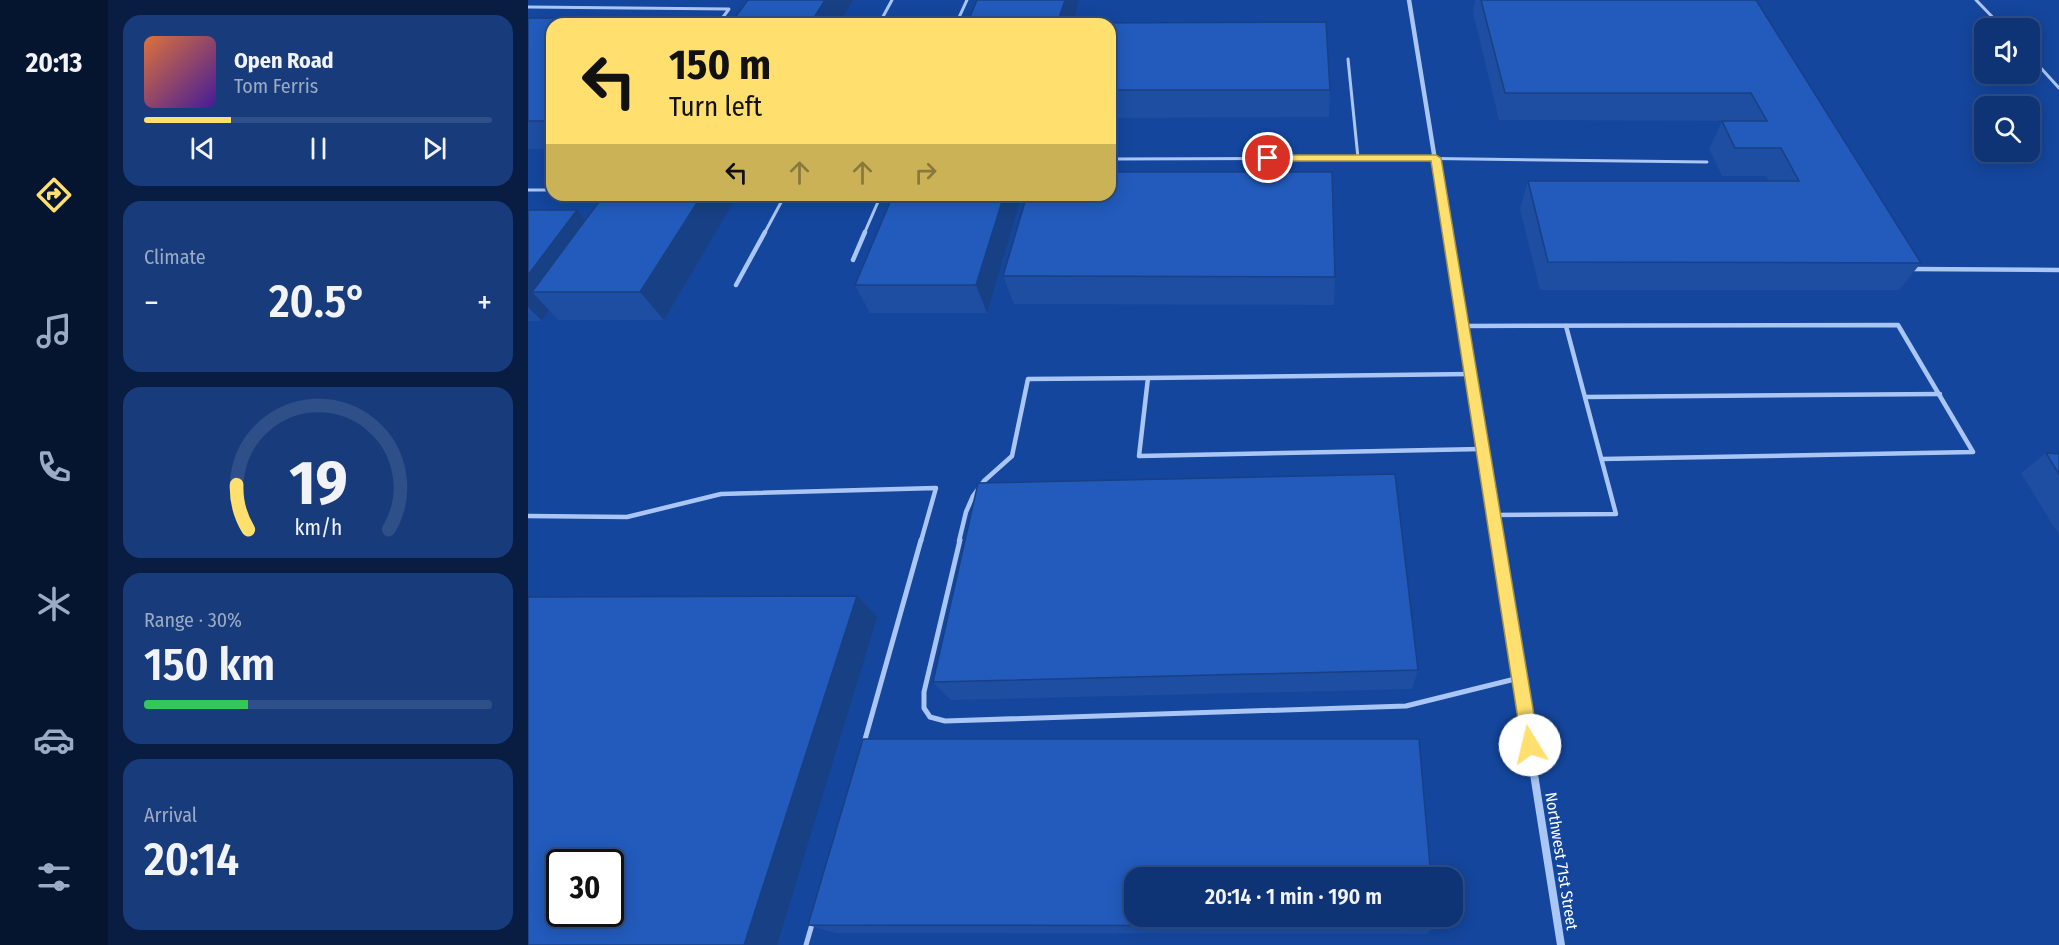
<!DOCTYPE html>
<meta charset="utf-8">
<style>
body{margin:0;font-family:"Fira Sans Condensed",sans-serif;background:#183c7b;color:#f1f3f6;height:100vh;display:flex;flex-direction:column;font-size:22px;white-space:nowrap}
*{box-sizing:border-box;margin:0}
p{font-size:20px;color:#9baac5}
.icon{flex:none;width:33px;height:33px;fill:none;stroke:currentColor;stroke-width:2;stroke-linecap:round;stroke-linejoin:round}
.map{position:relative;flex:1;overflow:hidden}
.sheet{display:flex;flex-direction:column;gap:15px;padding:15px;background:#081d41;width:420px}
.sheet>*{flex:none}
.guide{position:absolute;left:18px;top:18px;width:570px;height:183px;border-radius:18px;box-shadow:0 3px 15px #0003,0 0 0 2px #2f4f88;background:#ffdf6d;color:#111;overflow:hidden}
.controls{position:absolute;left:1446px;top:18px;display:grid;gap:12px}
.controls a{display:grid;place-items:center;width:66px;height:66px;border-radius:12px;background:#0f3476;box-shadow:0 3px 15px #0003,0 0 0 2px #2f4f88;font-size:30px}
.speed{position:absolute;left:18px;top:849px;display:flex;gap:12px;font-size:30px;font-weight:700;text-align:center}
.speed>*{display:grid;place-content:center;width:78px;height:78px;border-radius:50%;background:#0f3476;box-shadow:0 3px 15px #0003,0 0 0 2px #2f4f88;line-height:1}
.speed .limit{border:3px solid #111;border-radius:9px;background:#fff;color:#111}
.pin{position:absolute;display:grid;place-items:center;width:51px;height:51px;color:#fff;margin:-26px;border:3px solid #fff;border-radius:50%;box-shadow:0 2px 6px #0007}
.me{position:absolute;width:66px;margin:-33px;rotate:351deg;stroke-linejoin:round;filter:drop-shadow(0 0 4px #0008)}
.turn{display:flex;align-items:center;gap:21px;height:126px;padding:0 24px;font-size:27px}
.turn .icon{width:78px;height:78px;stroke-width:2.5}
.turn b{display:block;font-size:42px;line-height:51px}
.lanes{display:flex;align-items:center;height:57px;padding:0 24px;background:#0003;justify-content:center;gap:30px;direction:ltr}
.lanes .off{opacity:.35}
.big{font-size:45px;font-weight:600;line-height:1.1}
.sheet .tile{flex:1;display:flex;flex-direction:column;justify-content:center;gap:9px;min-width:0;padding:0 21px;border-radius:18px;background:#183c7b}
.sheet .dial{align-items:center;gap:0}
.dial svg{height:156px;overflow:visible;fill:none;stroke:#2f4f88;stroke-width:7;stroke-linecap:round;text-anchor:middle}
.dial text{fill:#f1f3f6;stroke:none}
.song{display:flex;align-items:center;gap:18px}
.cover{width:72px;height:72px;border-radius:9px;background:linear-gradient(135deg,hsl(20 70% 55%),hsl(260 70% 35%))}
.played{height:6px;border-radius:3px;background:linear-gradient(90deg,#ffdf6d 25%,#2f4f88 25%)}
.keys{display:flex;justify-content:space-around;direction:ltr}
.heat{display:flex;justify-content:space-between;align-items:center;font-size:33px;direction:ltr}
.charge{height:9px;border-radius:4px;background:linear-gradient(90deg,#34c759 30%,#2f4f88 0)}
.trip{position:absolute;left:596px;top:867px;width:339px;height:60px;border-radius:18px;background:#0f3476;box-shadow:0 3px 15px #0003,0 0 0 2px #2f4f88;font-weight:600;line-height:60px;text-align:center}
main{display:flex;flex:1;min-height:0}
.tabs{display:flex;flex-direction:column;width:108px;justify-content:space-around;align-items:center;background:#06152f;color:#9baac5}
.tabs .icon{width:42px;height:42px}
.tabs .selected{color:#ffdf6d}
.tabs b{font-size:27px;color:#f1f3f6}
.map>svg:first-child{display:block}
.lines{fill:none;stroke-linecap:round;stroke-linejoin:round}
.lane-far2{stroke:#aac6f4;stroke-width:3}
.lane-far1{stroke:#aac6f4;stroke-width:4.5}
.lane{stroke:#aac6f4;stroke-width:5}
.street-far2{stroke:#aac6f4;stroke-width:4.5}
.street-far1{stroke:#aac6f4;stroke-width:5}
.street{stroke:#aac6f4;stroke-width:8}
.wall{fill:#1d4ea2}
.shaded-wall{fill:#184084}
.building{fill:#225bbc;stroke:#184084;stroke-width:1.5;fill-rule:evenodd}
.route{fill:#ffdf6d;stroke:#a69147;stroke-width:1.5}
.labels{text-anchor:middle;stroke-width:6;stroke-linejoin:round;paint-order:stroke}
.street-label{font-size:16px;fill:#fff;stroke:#14469d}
</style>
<main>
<nav class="tabs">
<b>20:13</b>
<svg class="icon selected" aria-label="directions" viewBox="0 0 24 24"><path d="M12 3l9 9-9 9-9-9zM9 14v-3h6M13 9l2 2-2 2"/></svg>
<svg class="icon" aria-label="music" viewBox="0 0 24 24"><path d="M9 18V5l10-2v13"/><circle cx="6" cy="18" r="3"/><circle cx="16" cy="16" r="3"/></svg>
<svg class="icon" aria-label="phone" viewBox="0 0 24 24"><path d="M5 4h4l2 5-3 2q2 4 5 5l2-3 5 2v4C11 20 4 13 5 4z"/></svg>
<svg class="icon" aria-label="climate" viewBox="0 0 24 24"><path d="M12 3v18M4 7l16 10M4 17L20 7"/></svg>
<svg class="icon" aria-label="car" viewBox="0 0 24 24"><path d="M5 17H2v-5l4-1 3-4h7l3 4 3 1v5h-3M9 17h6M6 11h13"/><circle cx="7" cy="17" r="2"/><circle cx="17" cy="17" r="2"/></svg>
<svg class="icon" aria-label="filters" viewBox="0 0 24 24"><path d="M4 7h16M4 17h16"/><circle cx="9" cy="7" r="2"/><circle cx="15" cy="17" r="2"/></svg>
</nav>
<section class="sheet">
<div class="tile">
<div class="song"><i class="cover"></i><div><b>Open Road</b><p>Tom Ferris</p></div></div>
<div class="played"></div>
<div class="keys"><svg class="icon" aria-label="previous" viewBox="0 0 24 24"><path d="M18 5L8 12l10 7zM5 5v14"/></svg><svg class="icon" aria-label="pause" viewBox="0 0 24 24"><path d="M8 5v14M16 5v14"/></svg><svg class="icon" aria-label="next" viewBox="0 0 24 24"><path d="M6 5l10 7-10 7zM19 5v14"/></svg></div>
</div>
<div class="tile"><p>Climate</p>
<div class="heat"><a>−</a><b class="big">20.5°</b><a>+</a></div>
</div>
<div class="tile dial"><svg viewBox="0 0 100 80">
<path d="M14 69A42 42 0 1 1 86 69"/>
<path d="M14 69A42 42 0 0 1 8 46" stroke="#ffdf6d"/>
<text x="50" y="56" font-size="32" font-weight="700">19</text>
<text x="50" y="72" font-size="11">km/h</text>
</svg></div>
<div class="tile"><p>Range · 30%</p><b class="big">150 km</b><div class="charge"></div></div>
<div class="tile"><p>Arrival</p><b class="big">20:14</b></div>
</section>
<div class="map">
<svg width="1531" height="945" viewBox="0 0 1531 945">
<rect width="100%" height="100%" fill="#14469d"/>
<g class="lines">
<g class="lane-far2">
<polyline points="1448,0 1475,28"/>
<polyline points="0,7 201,9 190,24"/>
<polyline points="351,24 364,0"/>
<polyline points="428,24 439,0"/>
<polyline points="1502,56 1531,88"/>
<polyline points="820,59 830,158"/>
<polyline points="582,159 870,158 1179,162"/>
<polyline points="0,190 24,190"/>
<polyline points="236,234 257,195"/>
<polyline points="336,234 353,195"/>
</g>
<g class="lane-far1">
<polyline points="325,260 337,232"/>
<polyline points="1383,269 1531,270"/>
<polyline points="208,285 237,232"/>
<polyline points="935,326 1370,325 1445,452 1074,459"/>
<polyline points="943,374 620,378 611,456 954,449"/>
<polyline points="1058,397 1412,394"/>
<polyline points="965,515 1088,514 1038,326"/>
<polyline points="0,516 99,517 193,494 408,488 393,541"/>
<polyline points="431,541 438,512 445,496 456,481 484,456 500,379 620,378"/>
</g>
<g class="lane">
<polyline points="432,540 396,692 396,708 402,717 417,721 878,706 991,678"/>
<polyline points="336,743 393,540"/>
<polyline points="278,945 285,921"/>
</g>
<polyline class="street-far2" points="881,0 919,234"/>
<polyline class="street-far1" points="919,232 970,541"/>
<polyline class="street" points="969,540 1033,945"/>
</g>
<g class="wall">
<polygon points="947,0 1228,0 1393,263 1371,290 1012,290 992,209 1000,181 1241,181 1238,176 1194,176 1181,149 1194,121 1210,121 971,120 945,12"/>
<polygon points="0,18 24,24 24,149 0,149"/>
<polygon points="582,24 802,90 801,117 582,118"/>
<polygon points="76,195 210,195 136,320 31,320 21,310 14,321 0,321 0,210 49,210 58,220"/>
<polygon points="494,195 459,313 342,313 327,285"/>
<polygon points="475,276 807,277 806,305 486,304"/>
<polygon points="1518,453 1531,454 1531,535 1493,473"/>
<polygon points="890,670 884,689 423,700 405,682"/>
<polygon points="280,925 907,926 899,934 307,933"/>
</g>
<g class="shaded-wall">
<polygon points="297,0 325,0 311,24 282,24"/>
<polygon points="537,0 551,0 544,24 529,24"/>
<polygon points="140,18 143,24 135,24"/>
<polygon points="174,195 210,195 136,320 112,292"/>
<polygon points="476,195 494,195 459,313 448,285"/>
<polygon points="49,210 73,238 4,292 21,310 14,321 0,307 0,275"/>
<polygon points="329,596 349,617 249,945 216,945"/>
</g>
<g class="building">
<polygon points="220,0 297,0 282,24 202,24"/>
<polygon points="449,0 537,0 529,24 439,24"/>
<polygon points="953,0 1228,0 1393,263 1020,262 1000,181 1271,181 1253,148 1207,148 1194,121 1239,121 1223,93 977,93"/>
<polygon points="0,18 140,18 135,24 24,24 24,121 0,121"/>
<polygon points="798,22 802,90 582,90 582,24 547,24 547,23"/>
<polygon points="582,172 804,172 807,277 475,276 499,195 582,195"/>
<polygon points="76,195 174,195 112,292 4,292"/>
<polygon points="365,195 476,195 448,285 327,285"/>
<polygon points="0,210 49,210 0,275"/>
<polygon points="1518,453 1531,454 1531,474"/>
<polygon points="867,474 890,670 405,682 450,483"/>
<path d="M329,596L216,945H0V597ZM32,862H82V914H32Z"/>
<polygon points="335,739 891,739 903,878 606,878 606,916 906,916 907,926 280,925"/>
</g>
<polygon class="route" points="740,155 908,155 913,158 1011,745 1008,751 1002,753 997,751 994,745 903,161 736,161 736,156"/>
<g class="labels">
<g class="street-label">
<text transform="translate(1034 861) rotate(81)" y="6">Northwest 71st Street</text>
</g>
</g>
</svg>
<div class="controls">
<a><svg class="icon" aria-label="sound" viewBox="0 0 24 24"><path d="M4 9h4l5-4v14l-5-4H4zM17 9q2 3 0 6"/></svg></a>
<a><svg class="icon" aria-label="search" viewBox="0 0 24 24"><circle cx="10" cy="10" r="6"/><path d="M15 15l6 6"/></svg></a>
</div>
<div class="speed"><div class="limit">30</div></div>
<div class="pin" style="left:740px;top:158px;background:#d93025"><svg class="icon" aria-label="arrive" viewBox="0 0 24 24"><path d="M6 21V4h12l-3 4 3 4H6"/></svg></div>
<svg class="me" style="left:1002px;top:745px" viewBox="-20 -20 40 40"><circle r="19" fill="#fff"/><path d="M0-13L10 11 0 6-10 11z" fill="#ffdf6d"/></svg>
<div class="trip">20:14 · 1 min · 190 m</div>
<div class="guide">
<div class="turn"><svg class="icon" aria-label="left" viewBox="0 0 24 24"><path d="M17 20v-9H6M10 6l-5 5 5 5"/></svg><div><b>150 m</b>Turn left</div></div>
<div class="lanes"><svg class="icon" aria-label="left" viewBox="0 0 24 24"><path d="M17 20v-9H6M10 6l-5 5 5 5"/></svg><svg class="icon off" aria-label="ahead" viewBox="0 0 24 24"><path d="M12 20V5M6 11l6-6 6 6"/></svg><svg class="icon off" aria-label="ahead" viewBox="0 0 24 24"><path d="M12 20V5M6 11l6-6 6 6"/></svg><svg class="icon off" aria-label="right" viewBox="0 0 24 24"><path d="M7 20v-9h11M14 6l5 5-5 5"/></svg></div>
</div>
</div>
</main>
